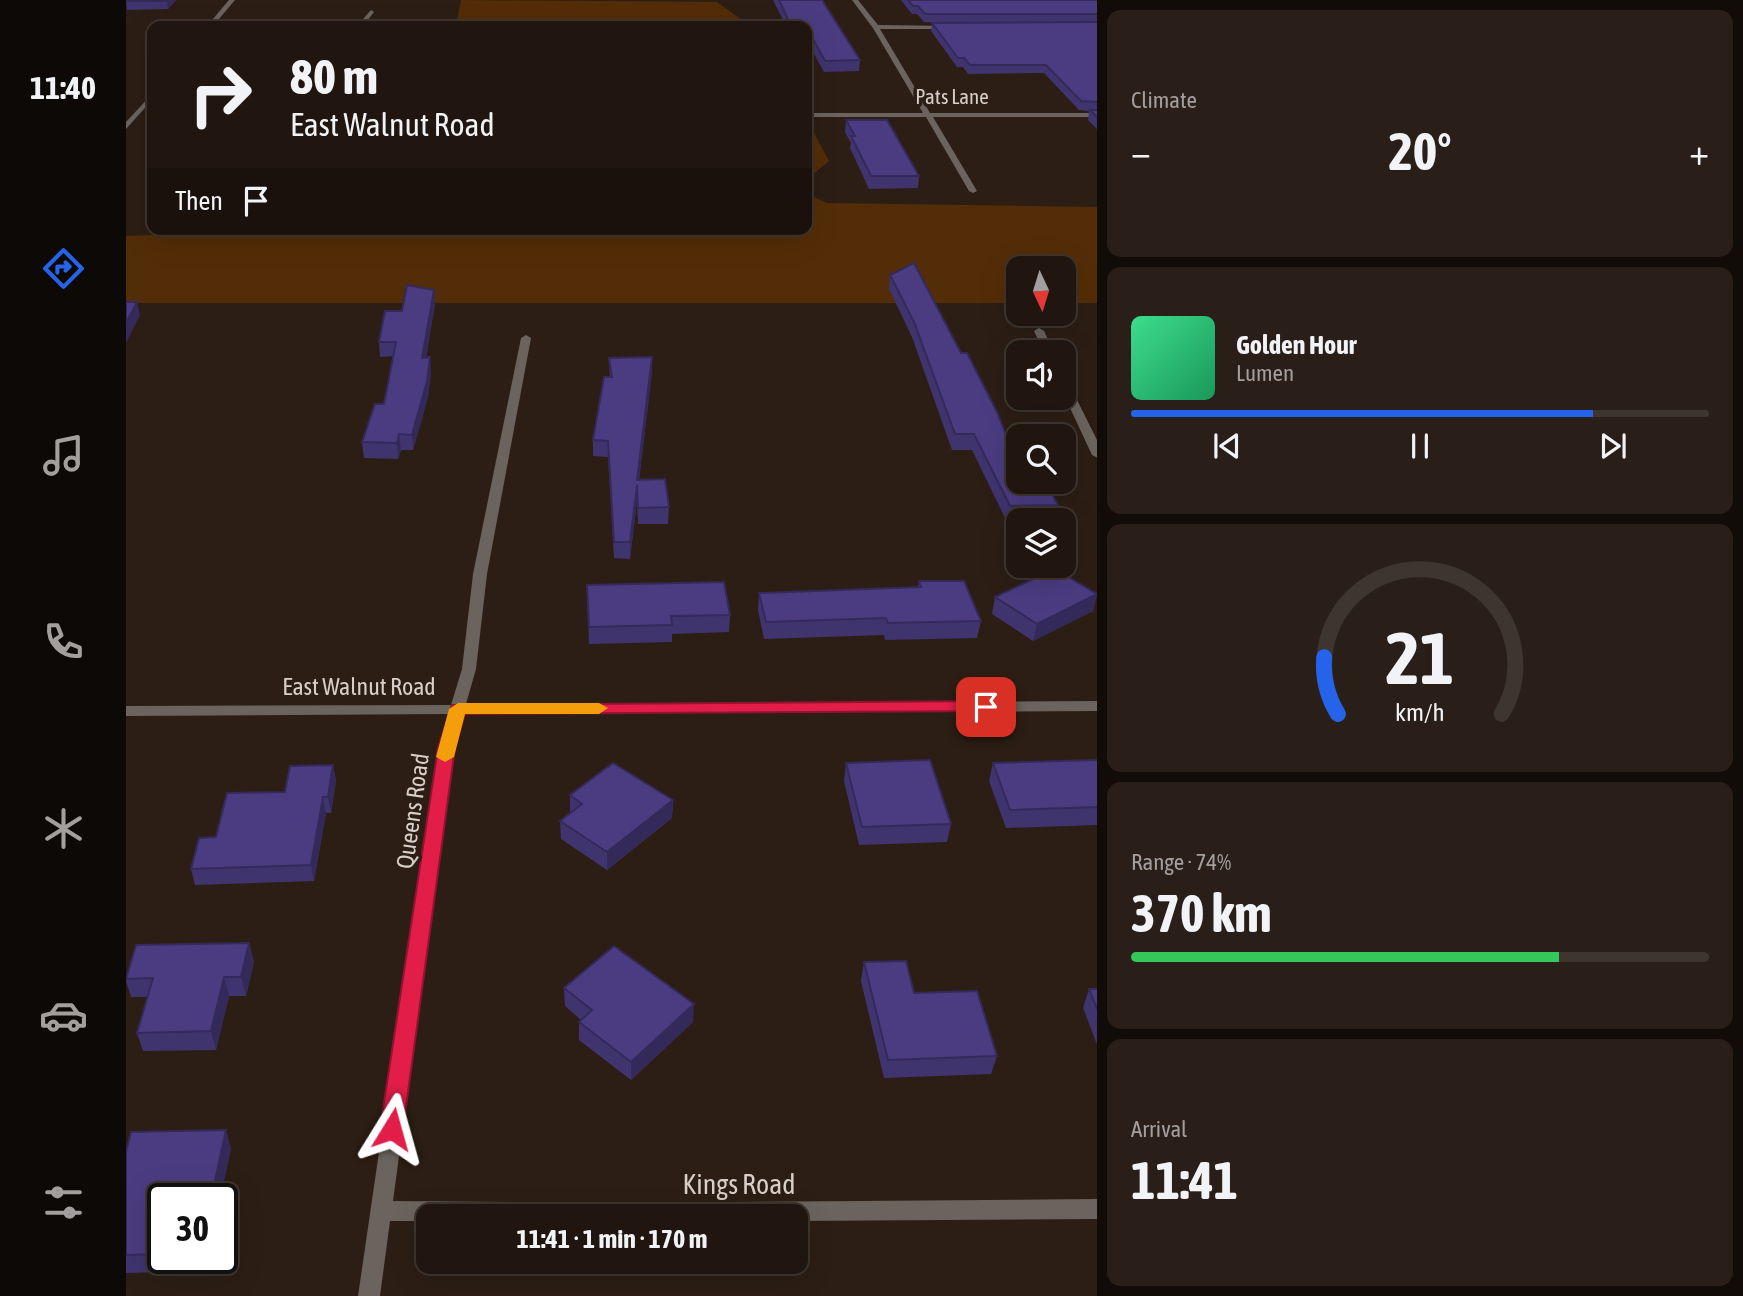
<!DOCTYPE html>
<meta charset="utf-8">
<style>
body{margin:0;font-family:"Asap Condensed",sans-serif;background:#291f18;color:#f1f3f6;height:100vh;display:flex;flex-direction:column;font-size:26px;white-space:nowrap}
*{box-sizing:border-box;margin:0}
p{font-size:23px;color:#a29f9e}
.icon{flex:none;width:38px;height:38px;fill:none;stroke:currentColor;stroke-width:2;stroke-linecap:round;stroke-linejoin:round}
.map{position:relative;flex:1;overflow:hidden}
.sheet{display:flex;flex-direction:column;gap:10px;padding:10px;background:#120c08;width:646px}
.sheet>*{flex:none}
.top-card{position:absolute;left:21px;top:21px;width:665px;height:214px;border-radius:14px;box-shadow:0 7px 28px #0002,0 0 0 2px #3e352f;background:#21160f;color:#f1f3f6;overflow:hidden}
.needle{width:46px;rotate:176deg}
.fabs{position:absolute;left:880px;top:256px;display:grid;gap:14px}
.fabs a{display:grid;place-items:center;width:70px;height:70px;border-radius:14px;background:#21160f;box-shadow:0 7px 28px #0002,0 0 0 2px #3e352f;font-size:35px}
.speed{position:absolute;left:21px;top:1183px;display:flex;gap:14px;font-size:35px;font-weight:700;text-align:center}
.speed>*{display:grid;place-content:center;width:91px;height:91px;border-radius:50%;background:#21160f;box-shadow:0 7px 28px #0002,0 0 0 2px #3e352f;line-height:1}
.speed .limit{border:4px solid #111;border-radius:10px;background:#fff;color:#111}
.pin{position:absolute;display:grid;place-items:center;width:60px;height:60px;color:#fff;margin:-30px;border-radius:14px;box-shadow:0 4px 10px #0006}
.me{position:absolute;width:77px;margin:-38px;rotate:8deg;stroke-linejoin:round;filter:drop-shadow(0 0 5px #0008)}
.turn{display:flex;align-items:center;gap:24px;height:147px;padding:0 28px;font-size:32px}
.turn .icon{width:91px;height:91px;stroke-width:2.5}
.turn b{display:block;font-size:49px;line-height:60px}
.then{display:flex;align-items:center;height:66px;padding:0 28px;background:#0003;gap:14px;font-size:26px}
.big{font-size:52px;font-weight:700;line-height:1.1}
.sheet .card{flex:1;display:flex;flex-direction:column;justify-content:center;gap:10px;min-width:0;padding:0 24px;border-radius:14px;background:#291f18}
.sheet .dial{align-items:center;gap:0}
.dial svg{height:182px;overflow:visible;fill:none;stroke:#3e352f;stroke-width:7;stroke-linecap:round;text-anchor:middle}
.dial text{fill:#f1f3f6;stroke:none}
.song{display:flex;align-items:center;gap:21px}
.cover{width:84px;height:84px;border-radius:10px;background:linear-gradient(135deg,hsl(150 70% 55%),hsl(150 70% 35%))}
.played{height:7px;border-radius:4px;background:linear-gradient(90deg,#2563eb 80%,#3e352f 80%)}
.keys{display:flex;justify-content:space-around;direction:ltr}
.heat{display:flex;justify-content:space-between;align-items:center;font-size:38px;direction:ltr}
.charge{height:10px;border-radius:5px;background:linear-gradient(90deg,#34c759 74%,#3e352f 0)}
.trip{position:absolute;left:290px;top:1204px;width:392px;height:70px;border-radius:14px;background:#21160f;box-shadow:0 7px 28px #0002,0 0 0 2px #3e352f;font-weight:700;line-height:70px;text-align:center}
main{display:flex;flex:1;min-height:0}
.tabs{display:flex;flex-direction:column;width:126px;justify-content:space-around;align-items:center;background:#0d0906;color:#a29f9e}
.tabs .icon{width:49px;height:49px}
.tabs .active{color:#2563eb}
.tabs b{font-size:32px;color:#f1f3f6}
.map>svg:first-child{display:block}
.green{fill:#532d07}
.lines{fill:none;stroke-linecap:round;stroke-linejoin:round}
.lane{fill:#6b645e;fill-rule:evenodd}
.street{fill:#6b645e;fill-rule:evenodd}
.wall{fill:#40346f}
.shaded-wall{fill:#342a5a}
.building{fill:#4b3c81;stroke:#342a5a;stroke-width:2}
.route{fill:#e11d48;stroke:#92132f;stroke-width:2}
.slow{fill:#f59e0b}
.labels{text-anchor:middle;stroke-width:7;stroke-linejoin:round;paint-order:stroke}
.far-street-label{font-size:21px;fill:#d9cfc9;stroke:#2c1e14}
.street-label{font-size:24px;fill:#d9cfc9;stroke:#2c1e14}
.near-street-label{font-size:28px;fill:#d9cfc9;stroke:#2c1e14}
</style>
<main>
<nav class="tabs">
<b>11:40</b>
<svg class="icon active" aria-label="directions" viewBox="0 0 24 24"><path d="M12 3l9 9-9 9-9-9zM9 14v-3h6M13 9l2 2-2 2"/></svg>
<svg class="icon" aria-label="music" viewBox="0 0 24 24"><path d="M9 18V5l10-2v13"/><circle cx="6" cy="18" r="3"/><circle cx="16" cy="16" r="3"/></svg>
<svg class="icon" aria-label="phone" viewBox="0 0 24 24"><path d="M5 4h4l2 5-3 2q2 4 5 5l2-3 5 2v4C11 20 4 13 5 4z"/></svg>
<svg class="icon" aria-label="climate" viewBox="0 0 24 24"><path d="M12 3v18M4 7l16 10M4 17L20 7"/></svg>
<svg class="icon" aria-label="car" viewBox="0 0 24 24"><path d="M5 17H2v-5l4-1 3-4h7l3 4 3 1v5h-3M9 17h6M6 11h13"/><circle cx="7" cy="17" r="2"/><circle cx="17" cy="17" r="2"/></svg>
<svg class="icon" aria-label="filters" viewBox="0 0 24 24"><path d="M4 7h16M4 17h16"/><circle cx="9" cy="7" r="2"/><circle cx="15" cy="17" r="2"/></svg>
</nav>
<div class="map">
<svg width="972" height="1296" viewBox="0 0 972 1296">
<rect width="100%" height="100%" fill="#2c1e14"/>
<g class="green">
<polygon points="335,0 591,2 624,26 330,26"/>
<polygon points="681,120 703,161 681,179"/>
<polygon points="681,194 701,203 971,207 971,303 938,303 938,268 892,268 892,303 0,303 0,236 181,229 681,229"/>
</g>
<g class="lines">
<polygon class="lane" points="245,10 248,12 237,26 231,26"/>
<g class="street">
<polygon points="103,0 109,0 87,26 81,26"/>
<polygon points="726,0 732,0 752,25 825,26 823,29 754,29 804,113 972,113 972,117 807,117 851,191 847,193 843,191 800,117 681,117 681,113 797,113 747,28"/>
<polygon points="26,94 26,100 0,129 0,122"/>
<polygon points="913,328 918,331 928,352 918,352 908,331"/>
<polygon points="400,335 405,338 361,574 350,669 340,704 972,701 972,711 337,714 328,748 267,1201 485,1203 972,1199 972,1219 670,1221 670,1216 303,1216 303,1221 264,1221 254,1296 232,1296 312,748 322,714 0,716 0,706 325,705 336,669 347,574 395,338"/>
<polygon points="938,381 943,384 972,442 972,458 966,455 938,395"/>
</g>
</g>
<g class="wall">
<polygon points="0,0 50,0 42,9 1,10"/>
<polygon points="647,0 696,0 734,60 733,71 698,72 687,52 681,52 681,26 660,26"/>
<polygon points="775,0 972,0 972,22 798,22 791,14 786,14"/>
<polygon points="972,22 972,130 962,120 963,111 953,110 918,73 842,74 837,67 831,67 805,31 806,23"/>
<polygon points="720,120 793,176 792,188 743,189 724,148 725,143 719,132"/>
<polygon points="764,275 890,460 932,505 928,520 892,520 892,522 881,522 846,450 826,450 786,337 763,289"/>
<polygon points="309,304 300,358 305,372 302,397 287,450 275,450 272,459 238,458 236,442 258,404 267,356 254,357 253,342 276,311"/>
<polygon points="483,358 526,372 513,480 543,507 542,524 512,524 511,501 504,559 488,558 482,457 467,456 467,440 484,377"/>
<polygon points="793,581 855,621 851,638 759,640 758,635 638,639 632,610 633,593 792,587"/>
<polygon points="461,585 604,615 603,632 546,634 546,642 463,644"/>
<polygon points="971,594 967,611 907,641 866,614 869,597"/>
<polygon points="972,760 972,825 880,828 863,781 867,763"/>
<polygon points="720,763 825,824 821,842 733,845 718,781"/>
<polygon points="207,765 210,781 205,813 200,813 188,881 69,885 65,869 90,837"/>
<polygon points="444,795 547,800 546,818 481,870 435,839 434,821 444,813"/>
<polygon points="123,943 128,962 120,996 103,996 90,1050 17,1051 11,1033 22,997 5,997 0,981 0,977"/>
<polygon points="738,962 788,993 871,1056 865,1074 758,1078 735,981"/>
<polygon points="438,988 567,1022 505,1080 453,1040 453,1022 455,1020 439,1006"/>
<polygon points="963,989 972,989 972,1047 957,1008"/>
<polygon points="105,1148 94,1199 37,1199 37,1258 82,1258 79,1271 0,1273 0,1152"/>
</g>
<g class="shaded-wall">
<polygon points="42,0 50,0 42,9 41,1"/>
<polygon points="308,290 309,304 297,373 296,358"/>
<polygon points="11,302 14,315 0,343 0,323"/>
<polygon points="304,357 305,372 302,397 287,450 286,435"/>
<polygon points="526,357 526,372 511,496 511,480"/>
<polygon points="273,434 275,450 272,459 271,443"/>
<polygon points="511,485 511,501 504,559 504,542"/>
<polygon points="971,594 967,611 907,641 911,624"/>
<polygon points="207,765 210,781 205,813 202,797"/>
<polygon points="197,797 200,813 188,881 185,865"/>
<polygon points="547,800 546,818 481,870 481,852"/>
<polygon points="123,943 128,962 120,996 115,977"/>
<polygon points="98,977 103,996 90,1050 85,1031"/>
<polygon points="568,1004 567,1022 505,1080 505,1062"/>
<polygon points="100,1130 105,1148 94,1199 85,1199"/>
<polygon points="75,1258 82,1258 79,1271"/>
</g>
<g class="building">
<polygon points="0,0 42,0 41,1 0,1"/>
<polygon points="653,0 696,0 734,60 699,61 688,41 681,41 681,26 665,26"/>
<polygon points="782,0 972,0 972,14 799,14 792,6 787,6"/>
<polygon points="972,22 972,102 955,101 920,65 844,65 838,58 832,58 806,23"/>
<polygon points="964,110 972,110 972,118"/>
<polygon points="720,120 761,120 793,176 745,176 725,136 729,136"/>
<polygon points="788,263 835,353 841,353 871,412 890,460 892,460 892,481 919,481 932,505 884,506 848,434 829,434 788,322 764,275"/>
<polygon points="281,285 308,290 296,358 304,357 301,381 286,435 273,434 271,443 236,442 249,404 258,404 270,342 253,342 259,311 276,311"/>
<polygon points="0,302 11,302 0,323"/>
<polygon points="526,357 511,480 539,479 543,507 512,508 511,485 504,542 488,542 482,441 467,440 478,377 486,377 483,358"/>
<polygon points="929,569 971,594 911,624 869,597"/>
<polygon points="793,581 838,581 855,621 762,623 760,618 640,622 633,593 795,587"/>
<polygon points="598,582 604,615 545,616 546,625 463,627 461,585"/>
<polygon points="804,760 825,824 736,827 720,763"/>
<polygon points="972,760 972,807 884,810 867,763"/>
<polygon points="487,763 547,800 481,852 434,821 456,804 444,795"/>
<polygon points="207,765 202,797 197,797 185,865 65,869 73,838 90,837 101,793 159,792 164,766"/>
<polygon points="123,943 115,977 98,977 85,1031 11,1033 27,978 0,979 10,945"/>
<polygon points="488,946 568,1004 505,1062 453,1022 466,1010 438,988"/>
<polygon points="780,961 788,993 851,991 871,1056 762,1060 738,962"/>
<polygon points="963,989 972,989 972,1011"/>
<polygon points="100,1130 85,1199 37,1199 37,1254 0,1255 0,1152 5,1132"/>
</g>
<polygon class="route" points="860,701 866,703 869,707 866,711 339,714 329,748 277,1129 274,1136 266,1139 258,1136 254,1129 312,748 326,705"/>
<polygon class="slow" points="332,703 473,703 482,708 473,714 339,714 328,757 319,762 310,757 323,709"/>
<g class="labels">
<g class="far-street-label">
<text x="826" y="104">Pats Lane</text>
</g>
<g class="street-label">
<text x="233" y="695">East Walnut Road</text>
<text transform="translate(287 811) rotate(-82)" y="8">Queens Road</text>
</g>
<g class="near-street-label">
<text x="613" y="1194">Kings Road</text>
</g>
</g>
</svg>
<div class="fabs">
<a><svg class="needle" viewBox="-14 -14 28 28"><path d="M0-13l5 13h-10z" fill="#e53935"/><path d="M0 13l5-13h-10z" fill="#a29f9e"/></svg></a>
<a><svg class="icon" aria-label="sound" viewBox="0 0 24 24"><path d="M4 9h4l5-4v14l-5-4H4zM17 9q2 3 0 6"/></svg></a>
<a><svg class="icon" aria-label="search" viewBox="0 0 24 24"><circle cx="10" cy="10" r="6"/><path d="M15 15l6 6"/></svg></a>
<a><svg class="icon" aria-label="layers" viewBox="0 0 24 24"><path d="M12 4l9 5-9 5-9-5zM3 14l9 5 9-5"/></svg></a>
</div>
<div class="speed"><div class="limit">30</div></div>
<div class="pin" style="left:860px;top:707px;background:#d93025"><svg class="icon" aria-label="arrive" viewBox="0 0 24 24"><path d="M6 21V4h12l-3 4 3 4H6"/></svg></div>
<svg class="me" style="left:266px;top:1129px" viewBox="-20 -20 40 40"><path d="M0-17L14 15 0 8-14 15z" fill="#e11d48" stroke="#fff" stroke-width="4"/></svg>
<div class="trip">11:41 · 1 min · 170 m</div>
<div class="top-card">
<div class="turn"><svg class="icon" aria-label="right" viewBox="0 0 24 24"><path d="M7 20v-9h11M14 6l5 5-5 5"/></svg><div><b>80 m</b>East Walnut Road</div></div>
<div class="then">Then<svg class="icon" aria-label="arrive" viewBox="0 0 24 24"><path d="M6 21V4h12l-3 4 3 4H6"/></svg></div>
</div>
</div>
<section class="sheet">
<div class="card"><p>Climate</p>
<div class="heat"><a>−</a><b class="big">20°</b><a>+</a></div>
</div>
<div class="card">
<div class="song"><i class="cover"></i><div><b>Golden Hour</b><p>Lumen</p></div></div>
<div class="played"></div>
<div class="keys"><svg class="icon" aria-label="previous" viewBox="0 0 24 24"><path d="M18 5L8 12l10 7zM5 5v14"/></svg><svg class="icon" aria-label="pause" viewBox="0 0 24 24"><path d="M8 5v14M16 5v14"/></svg><svg class="icon" aria-label="next" viewBox="0 0 24 24"><path d="M6 5l10 7-10 7zM19 5v14"/></svg></div>
</div>
<div class="card dial"><svg viewBox="0 0 100 80">
<path d="M14 69A42 42 0 1 1 86 69"/>
<path d="M14 69A42 42 0 0 1 8 44" stroke="#2563eb"/>
<text x="50" y="56" font-size="32" font-weight="700">21</text>
<text x="50" y="72" font-size="11">km/h</text>
</svg></div>
<div class="card"><p>Range · 74%</p><b class="big">370 km</b><div class="charge"></div></div>
<div class="card"><p>Arrival</p><b class="big">11:41</b></div>
</section>
</main>
